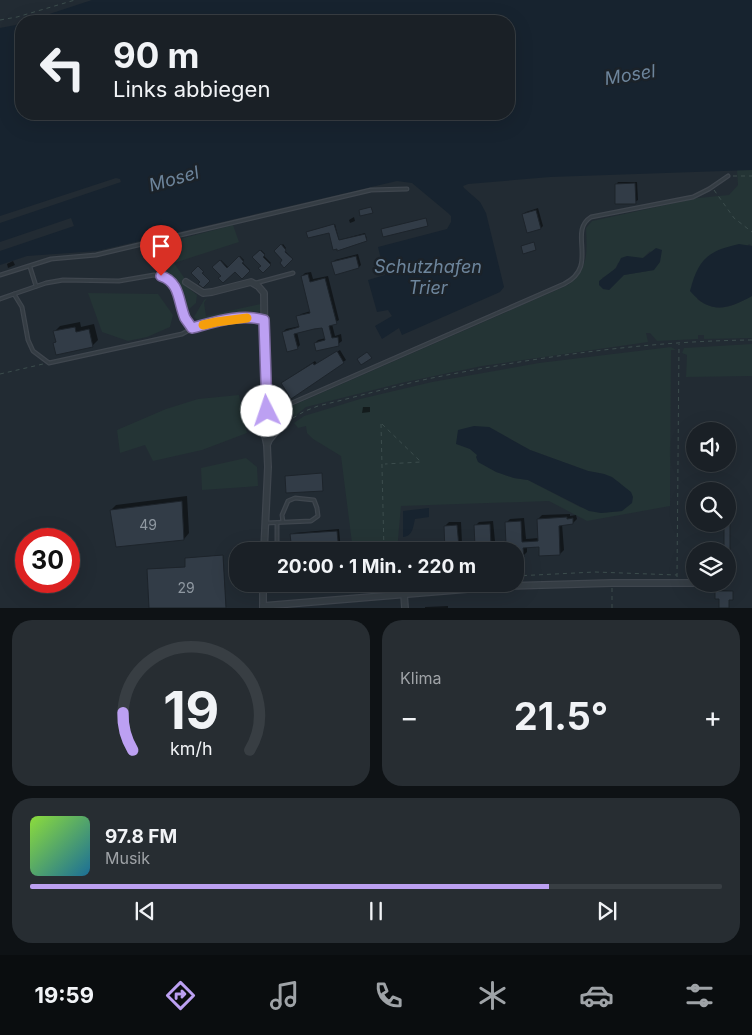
<!DOCTYPE html>
<html lang="de">
<meta charset="utf-8">
<style>
body{margin:0;font-family:Inter,sans-serif;background:#272d32;color:#f1f3f6;height:100vh;display:flex;flex-direction:column;font-size:19px;white-space:nowrap}
*{box-sizing:border-box;margin:0}
p{font-size:16px;color:#9fa3a7}
.icon{flex:none;width:28px;height:28px;fill:none;stroke:currentColor;stroke-width:2;stroke-linecap:round;stroke-linejoin:round}
.map{position:relative;height:608px;overflow:hidden}
.sheet{display:flex;flex-direction:column;gap:12px;padding:12px;background:#0e1215;flex:1}
.sheet>*{flex:none}
.top-card{position:absolute;left:15px;top:15px;width:500px;height:105px;border-radius:20px;box-shadow:0 5px 20px #0002,0 0 0 1px #383e43;background:#1a2026;color:#f1f3f6;overflow:hidden}
.buttons{position:absolute;left:686px;top:422px;display:grid;gap:10px}
.buttons a{display:grid;place-items:center;width:50px;height:50px;border-radius:50%;background:#1a2026;box-shadow:0 5px 20px #0002,0 0 0 1px #383e43;font-size:25px}
.speed{position:absolute;left:15px;top:528px;display:flex;gap:10px;font-size:25px;font-weight:700;text-align:center}
.speed>*{display:grid;place-content:center;width:65px;height:65px;border-radius:50%;background:#1a2026;box-shadow:0 5px 20px #0002,0 0 0 1px #383e43;line-height:1}
.speed .limit{border:8px solid #d22;background:#fff;color:#111}
.pin{position:absolute;display:grid;place-items:center;width:42px;height:42px;color:#fff;margin:-51px -21px;border-radius:50% 50% 50% 0;rotate:-45deg;box-shadow:0 0 5px #0007}
.pin .icon{rotate:45deg}
.me{position:absolute;width:55px;margin:-28px;rotate:356deg;stroke-linejoin:round;filter:drop-shadow(0 0 4px #0008)}
.turn{display:flex;align-items:center;gap:18px;height:105px;padding:0 15px;font-size:22px}
.turn .icon{width:65px;height:65px;stroke-width:2.5}
.turn b{display:block;font-size:35px;line-height:42px}
.big{font-size:38px;font-weight:700;line-height:1.1}
.sheet .widget{flex:1;display:flex;flex-direction:column;justify-content:center;gap:8px;min-width:0;padding:0 18px;border-radius:20px;background:#272d32}
.sheet .dial{align-items:center;gap:0}
.dial svg{height:130px;overflow:visible;fill:none;stroke:#383e43;stroke-width:7;stroke-linecap:round;text-anchor:middle}
.dial text{fill:#f1f3f6;stroke:none}
.song{display:flex;align-items:center;gap:15px}
.cover{width:60px;height:60px;border-radius:8px;background:linear-gradient(135deg,hsl(90 70% 55%),hsl(200 70% 35%))}
.played{height:5px;border-radius:2px;background:linear-gradient(90deg,#bca0f2 75%,#383e43 75%)}
.keys{display:flex;justify-content:space-around;direction:ltr}
.heat{display:flex;justify-content:space-between;align-items:center;font-size:28px;direction:ltr}
.sheet .tiles{flex:1;display:grid;gap:12px;grid-template-columns:1fr 1fr}
.widget:last-child{grid-column:span 2}
.trip{position:absolute;left:229px;top:542px;width:295px;height:50px;border-radius:20px;background:#1a2026;box-shadow:0 5px 20px #0002,0 0 0 1px #383e43;font-weight:700;line-height:50px;text-align:center}
.dock{display:flex;height:80px;justify-content:space-around;align-items:center;background:#0a0d0f;color:#9fa3a7}
.dock .icon{width:35px;height:35px}
.dock .active{color:#bca0f2}
.dock b{font-size:22px;color:#f1f3f6}
.map>svg:first-child{display:block}
.green{fill:#243435;fill-rule:evenodd}
.water{fill:#17232f}
.shadow{fill:#0007}
.building{fill:#323c47;stroke:#1d242b}
.lines{fill:none;stroke-linecap:round;stroke-linejoin:round}
.lane-casing{stroke:#3f464e;stroke-width:5}
.street-casing{stroke:#3f464e;stroke-width:8}
.path{stroke:#3c4d4d;stroke-width:1;stroke-dasharray:4 4;stroke-linecap:butt}
.lane{stroke:#353d44;stroke-width:2.5}
.street{stroke:#353d44;stroke-width:5.5}
.route-casing{stroke:#7a689d;stroke-width:12}
.route{stroke:#bca0f2;stroke-width:9}
.slow{stroke:#f59e0b;stroke-width:9}
.labels{text-anchor:middle;stroke-width:5;stroke-linejoin:round;paint-order:stroke}
.number-label{font-size:14px;fill:#8f98a1}
.water-label{font-size:18px;font-style:italic;fill:#6d859c;stroke:#1b2229}
</style>
<div class="map">
<svg width="752" height="608" viewBox="0 0 752 608">
<rect width="100%" height="100%" fill="#222b33"/>
<g class="green">
<path d="M737,170H752V246L749,244L697,299C718,314 731,307 752,296V338L704,339V335H698V339L657,341L650,333H646L648,342L482,366L401,383L306,407L295,416C291,414 289,412 287,408L568,285C589,267 587,254 586,228L592,221L698,198L729,195L738,185ZM650,251L654,270L623,275L609,290L602,278C610,274 615,271 618,263L643,258Z"/>
<path d="M233,225L239,242L174,263L185,279L182,283L197,295L196,303L189,309L186,307L181,293L165,274C167,265 165,249 169,242Z"/>
<polygon points="88,293 158,294 173,315 170,327 147,337 128,341 102,332"/>
<polygon points="207,298 204,303 206,316 261,304 262,309 259,312 246,311 208,322 200,322 194,317 204,300"/>
<polygon points="752,344 752,376 686,377 687,355 682,353 684,348"/>
<path d="M671,347L676,350H671L670,506L587,521L549,501L401,506L397,551H353L341,456L313,439L307,433L306,426L298,428L294,423L304,416L360,399L432,382L539,363ZM489,427L530,450L588,471L604,474L620,483L622,511L601,513L580,507L528,480L514,478L505,475L470,449L462,445Z"/>
<polygon points="239,395 247,433 202,450 153,461 145,445 120,453 117,430 166,409 198,399"/>
<polygon points="246,458 257,467 258,486 202,490 201,468"/>
<polygon points="357,584 395,584 394,591 358,590"/>
</g>
<g class="water">
<polygon points="92,0 752,0 752,170 550,177 468,184 463,186 464,188 480,202 486,213 504,287 500,292 402,335 399,328 382,339 375,326 392,316 388,310 377,312 368,280 385,275 378,247 447,229 451,222 451,216 448,213 412,183 397,181 97,251 27,256 0,265 0,251 74,226 71,218 0,242 0,223 121,182 120,179 116,178 0,216 0,28 21,24 21,114 509,114 509,21 28,21"/>
<path d="M739,244L752,246V296C728,309 710,315 690,291C698,260 707,251 739,244Z"/>
<polygon points="656,248 662,250 660,262 654,270 624,275 609,290 603,289 599,285 599,281 616,268 621,258 627,256 643,258"/>
<polygon points="474,426 489,427 530,450 588,471 604,474 612,477 631,492 633,497 632,503 622,511 601,513 589,511 528,480 514,478 496,472 478,462 476,457 477,455 470,449 456,444 458,430"/>
<path d="M429,508V517L415,519C413,527 413,536 403,537V511Z"/>
</g>
<g class="shadow">
<polygon points="618,182 637,182 638,200 635,202 616,185"/>
<polygon points="538,208 543,226 541,228 523,214 526,212"/>
<polygon points="354,217 355,221 350,223 349,220"/>
<polygon points="335,224 339,240 365,233 367,239 338,249 330,231 309,231"/>
<polygon points="283,244 286,248 284,250 292,258 284,266 284,260 276,251"/>
<polygon points="261,250 265,254 263,255 271,263 263,271 263,266 254,257"/>
<polygon points="358,254 361,265 359,267 333,263 335,260"/>
<polygon points="240,256 244,260 242,262 250,270 242,277 235,270 223,276 214,267 221,260 229,268"/>
<polygon points="13,261 15,265 8,268 7,264"/>
<polygon points="311,272 313,279 328,276 339,320 332,324 335,336 341,334 342,341 338,344 315,343 318,340 326,338 323,327 297,332 300,345 297,348 283,332 286,329 300,326 298,317 301,314 311,311 302,276 305,273"/>
<polygon points="80,322 81,327 94,324 98,340 92,346 54,343 56,341 54,332 60,326"/>
<polygon points="340,350 346,360 343,362 291,397 282,383 315,361 317,364"/>
<polygon points="363,407 370,407 370,412 362,413"/>
<polygon points="187,496 189,533 184,539 111,510 116,505"/>
<polygon points="728,511 730,511 729,561 728,561 728,551 725,551"/>
<polygon points="570,514 570,516 576,515 577,519 573,523 562,524 564,550 560,554 540,546 527,547 527,552 523,556 515,557 515,551 510,551 509,549 496,550 496,551 447,551 445,526 449,522 461,522 462,543 476,542 475,526 479,522 493,521 495,541 507,541 506,523 510,519 524,518 526,539 539,538 538,519 542,515"/>
<polygon points="339,529 341,551 293,551 292,535 294,533"/>
<polygon points="223,555 226,608 150,608 149,569 187,567 187,558"/>
<polygon points="296,584 325,584 296,586"/>
<polygon points="718,590 733,591 733,598 729,599 729,608 720,608 720,597 717,591"/>
<polygon points="448,606 448,608 425,608 425,607"/>
</g>
<g class="building">
<polygon points="635,183 636,204 615,204 615,184"/>
<polygon points="371,207 373,213 360,216 359,210"/>
<polygon points="536,210 541,229 527,233 522,214"/>
<polygon points="426,218 428,226 383,237 381,229"/>
<polygon points="334,224 339,240 365,234 367,241 337,251 337,249 333,250 329,233 308,238 306,232"/>
<polygon points="534,242 536,250 523,254 521,246"/>
<polygon points="281,244 286,250 285,252 293,259 284,268 280,263 282,260 274,251"/>
<polygon points="260,250 265,255 263,257 271,265 263,273 258,268 261,266 252,257"/>
<polygon points="239,256 244,262 242,263 250,271 242,279 235,272 223,283 218,278 221,276 212,267 220,260 227,268"/>
<polygon points="356,256 359,268 335,275 331,262"/>
<polygon points="198,266 204,272 202,273 210,281 203,288 198,284 200,282 191,273"/>
<polygon points="308,274 310,282 325,278 337,324 329,326 332,338 338,337 339,346 316,351 314,343 325,340 322,328 314,329 294,334 298,349 287,352 282,332 299,327 296,316 310,313 301,276"/>
<polygon points="75,327 76,332 89,329 93,347 56,355 53,343 56,342 53,331"/>
<polygon points="337,351 344,363 291,399 281,383 313,363 314,365"/>
<polygon points="367,352 372,358 361,365 357,359"/>
<polygon points="322,473 323,491 286,493 285,476"/>
<polygon points="182,501 184,540 116,547 110,510"/>
<polygon points="567,517 567,519 573,518 573,524 559,526 560,555 539,556 539,547 523,548 524,557 515,558 515,551 508,550 445,551 444,526 457,525 459,547 475,546 474,525 490,524 491,545 506,544 505,522 521,521 522,542 538,541 537,519"/>
<rect x="724" y="524" width="6" height="27"/>
<polygon points="337,531 339,551 292,551 290,534"/>
<polygon points="223,555 226,608 149,608 147,569 185,567 185,558"/>
<polygon points="715,591 733,591 733,600 729,600 729,608 719,608 719,599 715,599"/>
</g>
<g class="lines">
<g class="lane-casing">
<g id="lane">
<polyline points="30,267 36,286"/>
<polyline points="0,275 51,259 96,255 371,190 407,189"/>
<polyline points="161,276 165,260 162,240"/>
<polyline points="256,283 293,273"/>
<polyline points="14,294 46,283 63,280 119,281 154,275 168,279 174,285 179,295 185,319 192,328"/>
<path d="M0,299L14,294L22,307L28,340L33,351L49,363L182,334C204,321 239,313 263,320"/>
<path d="M267,393L275,394L285,406L564,284C600,266 567,232 591,217L693,197L709,189L728,176"/>
<polyline points="266,523 311,521 318,516 317,508 314,500 295,498 288,501 282,515 283,522"/>
<polyline points="277,523 277,551"/>
</g>
</g>
<g class="street-casing">
<g id="street">
<polyline points="186,282 203,293 212,292 251,282 258,286 264,293 265,383 268,417"/>
<polyline points="264,551 268,467 267,445 263,427 265,419 270,416 275,416 280,420 281,425 269,440 267,445"/>
<polyline points="263,584 263,608"/>
<polyline points="404,594 405,608"/>
<polyline points="263,606 504,586 612,583 695,583"/>
</g>
</g>
<g class="path">
<polyline points="0,20 17,17 75,0"/>
<polyline points="733,176 752,176"/>
<polyline points="714,190 734,218 752,232"/>
<polyline points="0,374 43,364"/>
<path d="M286,422L305,411L318,406C356,397 394,386 432,378C537,357 645,341 752,340"/>
<polyline points="381,424 384,551"/>
<polyline points="382,424 421,462 385,464"/>
<polyline points="515,576 595,572 677,575"/>
<polyline points="677,577 679,344"/>
<polyline points="411,585 436,584"/>
<polyline points="385,589 385,584"/>
<polyline points="612,608 612,588"/>
</g>
<use href="#lane" class="lane"/>
<use href="#street" class="street"/>
</g>
<g class="lines">
<g class="route-casing">
<path id="route" d="M161,276C180,282 178,301 185,318C187,321 190,325 192,328C215,322 241,313 264,320L267,411"/>
</g>
<use href="#route" class="route"/>
<polyline class="slow" points="203,325 216,322 247,318"/>
</g>
<g class="labels">
<g class="number-label">
<text x="148" y="530">49</text>
<text x="186" y="593">29</text>
</g>
<g class="water-label">
<text transform="translate(630 75) rotate(-9)" y="6">Mosel</text>
<text transform="translate(174 179) rotate(-16)" y="6">Mosel</text>
<text x="428" y="273">Schutzhafen<tspan x="428" dy="21">Trier</tspan></text>
</g>
</g>
</svg>
<div class="buttons">
<a><svg class="icon" aria-label="sound" viewBox="0 0 24 24"><path d="M4 9h4l5-4v14l-5-4H4zM17 9q2 3 0 6"/></svg></a>
<a><svg class="icon" aria-label="search" viewBox="0 0 24 24"><circle cx="10" cy="10" r="6"/><path d="M15 15l6 6"/></svg></a>
<a><svg class="icon" aria-label="layers" viewBox="0 0 24 24"><path d="M12 4l9 5-9 5-9-5zM3 14l9 5 9-5"/></svg></a>
</div>
<div class="speed"><div class="limit">30</div></div>
<div class="pin" style="left:161px;top:276px;background:#d93025"><svg class="icon" aria-label="arrive" viewBox="0 0 24 24"><path d="M6 21V4h12l-3 4 3 4H6"/></svg></div>
<svg class="me" style="left:267px;top:411px" viewBox="-20 -20 40 40"><circle r="19" fill="#fff"/><path d="M0-13L10 11 0 6-10 11z" fill="#bca0f2"/></svg>
<div class="trip">20:00 · 1 Min. · 220 m</div>
<div class="top-card">
<div class="turn"><svg class="icon" aria-label="left" viewBox="0 0 24 24"><path d="M17 20v-9H6M10 6l-5 5 5 5"/></svg><div><b>90 m</b>Links abbiegen</div></div>
</div>
</div>
<section class="sheet">
<div class="tiles">
<div class="widget dial"><svg viewBox="0 0 100 80">
<path d="M14 69A42 42 0 1 1 86 69"/>
<path d="M14 69A42 42 0 0 1 8 46" stroke="#bca0f2"/>
<text x="50" y="56" font-size="32" font-weight="700">19</text>
<text x="50" y="72" font-size="11">km/h</text>
</svg></div>
<div class="widget"><p>Klima</p>
<div class="heat"><a>−</a><b class="big">21.5°</b><a>+</a></div>
</div>
<div class="widget">
<div class="song"><i class="cover"></i><div><b>97.8 FM</b><p>Musik</p></div></div>
<div class="played"></div>
<div class="keys"><svg class="icon" aria-label="previous" viewBox="0 0 24 24"><path d="M18 5L8 12l10 7zM5 5v14"/></svg><svg class="icon" aria-label="pause" viewBox="0 0 24 24"><path d="M8 5v14M16 5v14"/></svg><svg class="icon" aria-label="next" viewBox="0 0 24 24"><path d="M6 5l10 7-10 7zM19 5v14"/></svg></div>
</div>
</div>
</section>
<nav class="dock">
<b>19:59</b>
<svg class="icon active" aria-label="directions" viewBox="0 0 24 24"><path d="M12 3l9 9-9 9-9-9zM9 14v-3h6M13 9l2 2-2 2"/></svg>
<svg class="icon" aria-label="music" viewBox="0 0 24 24"><path d="M9 18V5l10-2v13"/><circle cx="6" cy="18" r="3"/><circle cx="16" cy="16" r="3"/></svg>
<svg class="icon" aria-label="phone" viewBox="0 0 24 24"><path d="M5 4h4l2 5-3 2q2 4 5 5l2-3 5 2v4C11 20 4 13 5 4z"/></svg>
<svg class="icon" aria-label="climate" viewBox="0 0 24 24"><path d="M12 3v18M4 7l16 10M4 17L20 7"/></svg>
<svg class="icon" aria-label="car" viewBox="0 0 24 24"><path d="M5 17H2v-5l4-1 3-4h7l3 4 3 1v5h-3M9 17h6M6 11h13"/><circle cx="7" cy="17" r="2"/><circle cx="17" cy="17" r="2"/></svg>
<svg class="icon" aria-label="filters" viewBox="0 0 24 24"><path d="M4 7h16M4 17h16"/><circle cx="9" cy="7" r="2"/><circle cx="15" cy="17" r="2"/></svg>
</nav>
